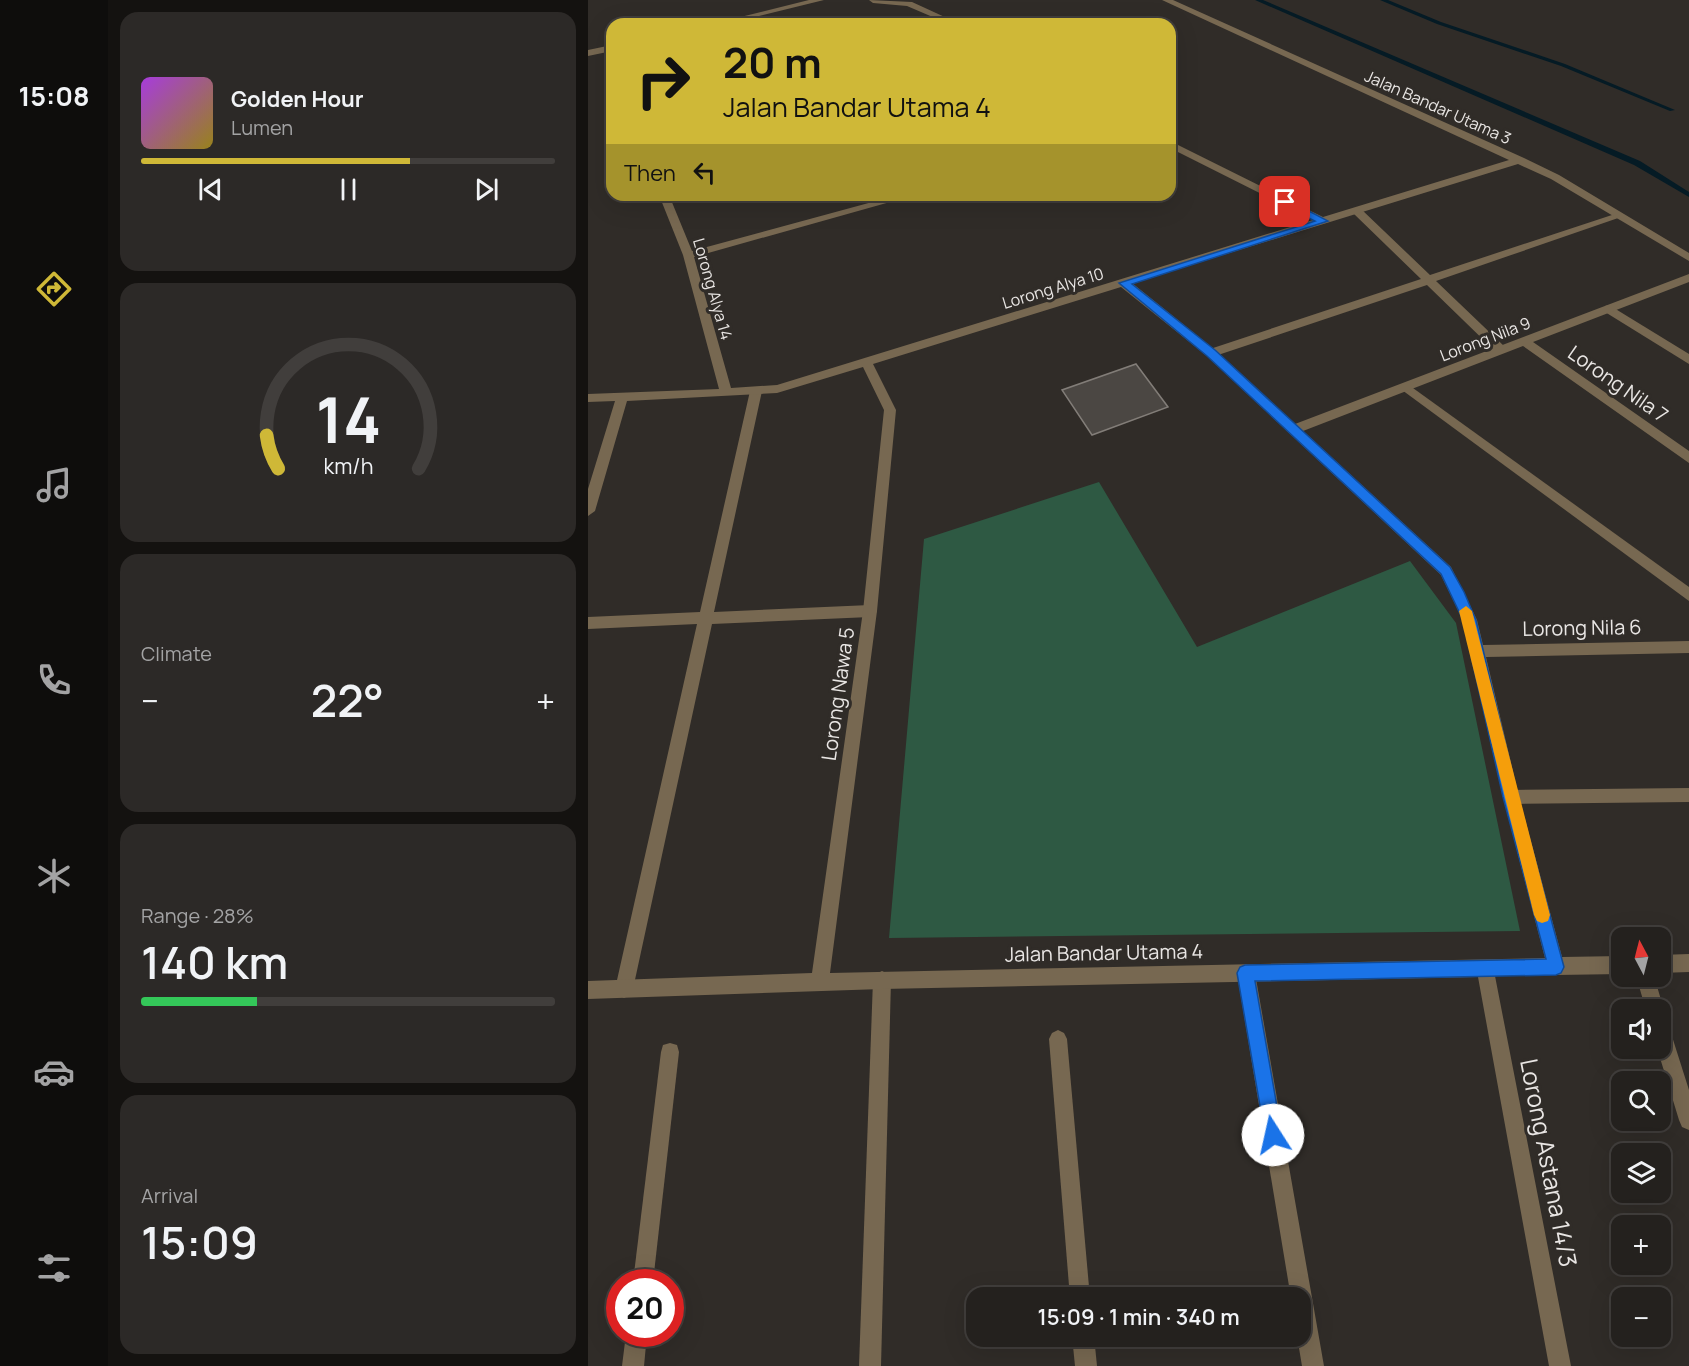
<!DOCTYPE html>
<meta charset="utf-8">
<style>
body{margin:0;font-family:Manrope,sans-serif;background:#2c2927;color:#f1f3f6;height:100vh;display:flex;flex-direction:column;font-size:22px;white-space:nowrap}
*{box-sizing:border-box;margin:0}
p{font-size:20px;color:#a3a3a4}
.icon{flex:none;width:33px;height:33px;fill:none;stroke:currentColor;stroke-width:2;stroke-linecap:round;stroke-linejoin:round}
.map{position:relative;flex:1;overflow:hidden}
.side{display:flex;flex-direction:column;gap:12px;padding:12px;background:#141210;width:480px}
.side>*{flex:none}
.banner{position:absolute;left:18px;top:18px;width:570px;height:183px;border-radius:18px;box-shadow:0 6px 24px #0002,0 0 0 2px #413e3c;background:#cfb837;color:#111;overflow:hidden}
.needle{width:39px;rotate:353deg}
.tools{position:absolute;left:1023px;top:927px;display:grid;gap:12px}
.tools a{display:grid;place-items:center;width:60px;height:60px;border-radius:12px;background:#24211e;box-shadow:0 6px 24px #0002,0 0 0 2px #413e3c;font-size:30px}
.speed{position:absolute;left:18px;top:1269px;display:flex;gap:12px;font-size:30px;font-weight:700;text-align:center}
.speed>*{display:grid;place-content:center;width:78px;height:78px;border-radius:50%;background:#24211e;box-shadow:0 6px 24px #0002,0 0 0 2px #413e3c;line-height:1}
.speed .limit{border:9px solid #d22;background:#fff;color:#111}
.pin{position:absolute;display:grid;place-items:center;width:51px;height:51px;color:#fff;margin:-26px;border-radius:12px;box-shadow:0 3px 9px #0006}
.me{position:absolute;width:66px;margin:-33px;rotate:350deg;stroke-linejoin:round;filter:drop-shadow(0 0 4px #0008)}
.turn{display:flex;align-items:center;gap:21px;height:126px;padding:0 18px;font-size:27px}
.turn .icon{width:78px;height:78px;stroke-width:2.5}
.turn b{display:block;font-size:42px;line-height:51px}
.then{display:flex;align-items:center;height:57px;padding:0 18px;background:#0003;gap:12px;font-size:22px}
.big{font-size:45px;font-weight:600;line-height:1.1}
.side .tile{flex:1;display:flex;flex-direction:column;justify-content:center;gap:9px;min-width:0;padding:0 21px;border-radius:18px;background:#2c2927}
.side .dial{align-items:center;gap:0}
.dial svg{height:156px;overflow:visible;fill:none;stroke:#413e3c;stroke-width:7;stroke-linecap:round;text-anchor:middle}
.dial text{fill:#f1f3f6;stroke:none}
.song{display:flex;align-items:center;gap:18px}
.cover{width:72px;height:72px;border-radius:9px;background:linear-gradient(135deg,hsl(280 70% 55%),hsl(50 70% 35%))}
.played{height:6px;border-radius:3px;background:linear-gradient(90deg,#cfb837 65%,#413e3c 65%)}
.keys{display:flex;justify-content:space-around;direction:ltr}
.heat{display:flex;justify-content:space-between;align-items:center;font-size:33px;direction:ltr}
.charge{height:9px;border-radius:4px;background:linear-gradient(90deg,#34c759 28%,#413e3c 0)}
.trip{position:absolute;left:378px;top:1287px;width:345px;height:60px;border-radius:18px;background:#24211e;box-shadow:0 6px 24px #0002,0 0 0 2px #413e3c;font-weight:600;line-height:60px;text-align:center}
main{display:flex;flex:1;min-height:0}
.tabs{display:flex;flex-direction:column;width:108px;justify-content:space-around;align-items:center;background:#0e0d0c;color:#a3a3a4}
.tabs .icon{width:42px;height:42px}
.tabs .selected{color:#cfb837}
.tabs b{font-size:27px;color:#f1f3f6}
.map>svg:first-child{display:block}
.green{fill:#2e5943}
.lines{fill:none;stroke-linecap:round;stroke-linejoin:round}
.stream{fill:#051b25;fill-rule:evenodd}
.building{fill:#4b4743;stroke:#827d78;stroke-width:1.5}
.lane{fill:#776851;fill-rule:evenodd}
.street{fill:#776851;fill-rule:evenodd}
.route{fill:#1a73e8;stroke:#114b97;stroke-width:1.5}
.slow{fill:#f59e0b}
.labels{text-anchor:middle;stroke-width:6;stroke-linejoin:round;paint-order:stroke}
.far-street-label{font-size:16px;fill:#e9e6e4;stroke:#302c28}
.street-label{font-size:20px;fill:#e9e6e4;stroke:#302c28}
.near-street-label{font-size:24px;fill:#e9e6e4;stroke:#302c28}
</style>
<main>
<nav class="tabs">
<b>15:08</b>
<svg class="icon selected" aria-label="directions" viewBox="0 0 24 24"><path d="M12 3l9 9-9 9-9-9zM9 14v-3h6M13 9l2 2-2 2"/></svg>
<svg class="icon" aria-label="music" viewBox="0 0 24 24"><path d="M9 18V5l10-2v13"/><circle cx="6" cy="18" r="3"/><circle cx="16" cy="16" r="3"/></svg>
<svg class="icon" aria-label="phone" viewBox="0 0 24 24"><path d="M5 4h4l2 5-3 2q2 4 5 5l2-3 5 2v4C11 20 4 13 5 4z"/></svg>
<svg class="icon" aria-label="climate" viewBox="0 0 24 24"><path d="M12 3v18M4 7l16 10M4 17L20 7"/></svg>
<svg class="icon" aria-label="car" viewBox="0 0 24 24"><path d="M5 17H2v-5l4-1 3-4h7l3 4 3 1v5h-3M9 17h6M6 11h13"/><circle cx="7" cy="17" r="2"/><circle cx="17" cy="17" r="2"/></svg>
<svg class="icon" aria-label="filters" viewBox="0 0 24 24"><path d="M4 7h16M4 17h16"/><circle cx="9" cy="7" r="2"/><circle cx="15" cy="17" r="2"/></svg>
</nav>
<section class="side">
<div class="tile">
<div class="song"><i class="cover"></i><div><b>Golden Hour</b><p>Lumen</p></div></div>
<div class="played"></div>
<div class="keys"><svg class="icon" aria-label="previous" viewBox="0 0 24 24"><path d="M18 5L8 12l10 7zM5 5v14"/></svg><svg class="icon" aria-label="pause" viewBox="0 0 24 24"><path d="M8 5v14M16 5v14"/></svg><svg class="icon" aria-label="next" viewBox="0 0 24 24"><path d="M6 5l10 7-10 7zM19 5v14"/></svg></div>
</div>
<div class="tile dial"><svg viewBox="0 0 100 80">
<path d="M14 69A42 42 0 1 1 86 69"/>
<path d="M14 69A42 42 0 0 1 8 52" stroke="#cfb837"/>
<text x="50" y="56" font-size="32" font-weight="700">14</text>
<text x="50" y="72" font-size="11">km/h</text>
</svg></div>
<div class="tile"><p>Climate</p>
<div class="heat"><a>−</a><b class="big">22°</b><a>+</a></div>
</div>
<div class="tile"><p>Range · 28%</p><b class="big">140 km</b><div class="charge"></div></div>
<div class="tile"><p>Arrival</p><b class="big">15:09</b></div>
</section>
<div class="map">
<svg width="1101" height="1366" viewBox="0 0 1101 1366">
<rect width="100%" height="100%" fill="#302c28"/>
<polygon class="green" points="511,482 609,647 822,561 868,623 932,931 301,938 336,539"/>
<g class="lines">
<g class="stream">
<polygon points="667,0 675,0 1052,161 1101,192 1101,197 1046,165"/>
<polygon points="792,0 800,0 853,22 977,64 1087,110 1082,111 973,66 849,24"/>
</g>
</g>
<polygon class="building" points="548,364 580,407 504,435 474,390"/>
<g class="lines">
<g class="lane">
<polygon points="769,208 773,209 842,275 1027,214 1031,213 1036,216 848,281 917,347 917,353 909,353 839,285 627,356 619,356 619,350 833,279 765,213 764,211"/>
<polygon points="1021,305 1101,354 1101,364 1017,312 1017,306"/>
<polygon points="818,383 1101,587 1101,601 814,390 814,384"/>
<polygon points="168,387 174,391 126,612 282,605 287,607 289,611 287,615 282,617 124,624 45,989 42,995 36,998 30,995 27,989 109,624 0,629 0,617 112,612 162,391"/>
<polygon points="1101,788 1101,802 923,804 917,802 915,797 917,792 923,790"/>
<polygon points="658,964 664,967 667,973 736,1366 714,1366 709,1336 712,1336 712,1298 703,1298 649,973 652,967"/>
<polygon points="294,971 300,974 303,980 293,1366 271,1366 285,980 288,974"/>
<polygon points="1048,976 1066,976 1076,1010 1073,1016 1072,1010 1058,1010"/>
<polygon points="1072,1018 1078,1021 1081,1027 1101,1090 1101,1130 1094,1127 1091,1120 1069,1048 1072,1048"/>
</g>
<g class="street">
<polygon points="221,0 236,0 139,24 124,24"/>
<polygon points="281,0 324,2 372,24 361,24 319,6 285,3"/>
<path d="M574,0H585L936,158L971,175L1101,253V261L963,179L930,164L544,283L627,350L707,424L1101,274V282L945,342L1101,451V463L935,346L715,431L863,567L889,620L895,645L1101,641V653L898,657L931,797L974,957L1034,956V974L907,976L983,1366H961L890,977L294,989L0,999V981L224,973L275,611L296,410L275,367L189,393L39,401L7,511L0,516V489L27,401L0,402V394L131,389L95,255L71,195H81L104,251L310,195H327L106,257L143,388L189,385L725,220L582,148V141L735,217L921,160ZM533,287L619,356L853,575L875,620L915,797L957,958L242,973L289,611L308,410L285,364Z"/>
<polygon points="24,45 24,51 0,56 0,50"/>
<polygon points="1101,954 1101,972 1072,973 1072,955"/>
<polygon points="470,1030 476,1033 479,1039 502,1298 482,1298 461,1039 464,1033"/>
<polygon points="82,1043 89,1045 91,1052 65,1282 45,1282 73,1052 75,1045"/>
<polygon points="38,1334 59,1334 56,1366 34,1366"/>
<polygon points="484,1336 506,1336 509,1366 487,1366"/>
</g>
</g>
<polygon class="route" points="693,200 700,200 740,221 544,284 627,350 862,567 876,592 888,620 930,797 976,967 973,973 968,975 667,981 694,1135 692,1141 685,1144 679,1141 677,1135 649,973 652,967 657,965 958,959 915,797 875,620 853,574 619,356 531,283 727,221 693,204"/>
<polygon class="slow" points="878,606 884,611 962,915 960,921 954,923 949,921 946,915 871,611"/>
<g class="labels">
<g class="far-street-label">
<text transform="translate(850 107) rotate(24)" y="6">Jalan Bandar Utama 3</text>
<text transform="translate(465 288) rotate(-17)" y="6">Lorong Alya 10</text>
<text transform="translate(125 289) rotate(74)" y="6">Lorong Alya 14</text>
<text transform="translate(897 339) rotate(-21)" y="6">Lorong Nila 9</text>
</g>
<g class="street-label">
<text transform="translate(1030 384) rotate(35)" y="7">Lorong Nila 7</text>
<text transform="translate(994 628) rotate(-1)" y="7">Lorong Nila 6</text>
<text transform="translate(250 694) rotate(-82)" y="7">Lorong Nawa 5</text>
<text transform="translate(516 953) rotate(-1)" y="7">Jalan Bandar Utama 4</text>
</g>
<g class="near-street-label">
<text transform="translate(960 1163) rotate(79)" y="8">Lorong Astana 14/3</text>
</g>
</g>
</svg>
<div class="tools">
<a><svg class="needle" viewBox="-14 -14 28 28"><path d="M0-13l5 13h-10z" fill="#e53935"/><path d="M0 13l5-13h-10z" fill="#a3a3a4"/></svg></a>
<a><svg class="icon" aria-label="sound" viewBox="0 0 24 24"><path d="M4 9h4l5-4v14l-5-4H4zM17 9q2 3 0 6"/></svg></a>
<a><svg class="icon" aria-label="search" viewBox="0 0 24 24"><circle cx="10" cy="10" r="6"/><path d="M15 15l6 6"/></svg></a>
<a><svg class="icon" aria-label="layers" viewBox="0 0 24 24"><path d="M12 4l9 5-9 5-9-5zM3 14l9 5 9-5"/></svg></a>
<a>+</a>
<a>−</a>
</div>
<div class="speed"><div class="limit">20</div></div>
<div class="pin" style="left:697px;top:202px;background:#d93025"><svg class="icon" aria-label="arrive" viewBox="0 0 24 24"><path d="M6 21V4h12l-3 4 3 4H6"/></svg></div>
<svg class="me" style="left:685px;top:1135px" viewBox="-20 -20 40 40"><circle r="19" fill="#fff"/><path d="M0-13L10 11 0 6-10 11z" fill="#1a73e8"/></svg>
<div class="trip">15:09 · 1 min · 340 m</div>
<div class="banner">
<div class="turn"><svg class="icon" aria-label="right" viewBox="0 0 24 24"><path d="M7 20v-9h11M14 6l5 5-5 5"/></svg><div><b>20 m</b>Jalan Bandar Utama 4</div></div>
<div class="then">Then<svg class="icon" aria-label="left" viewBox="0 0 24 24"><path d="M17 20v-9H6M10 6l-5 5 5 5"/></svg></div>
</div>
</div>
</main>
